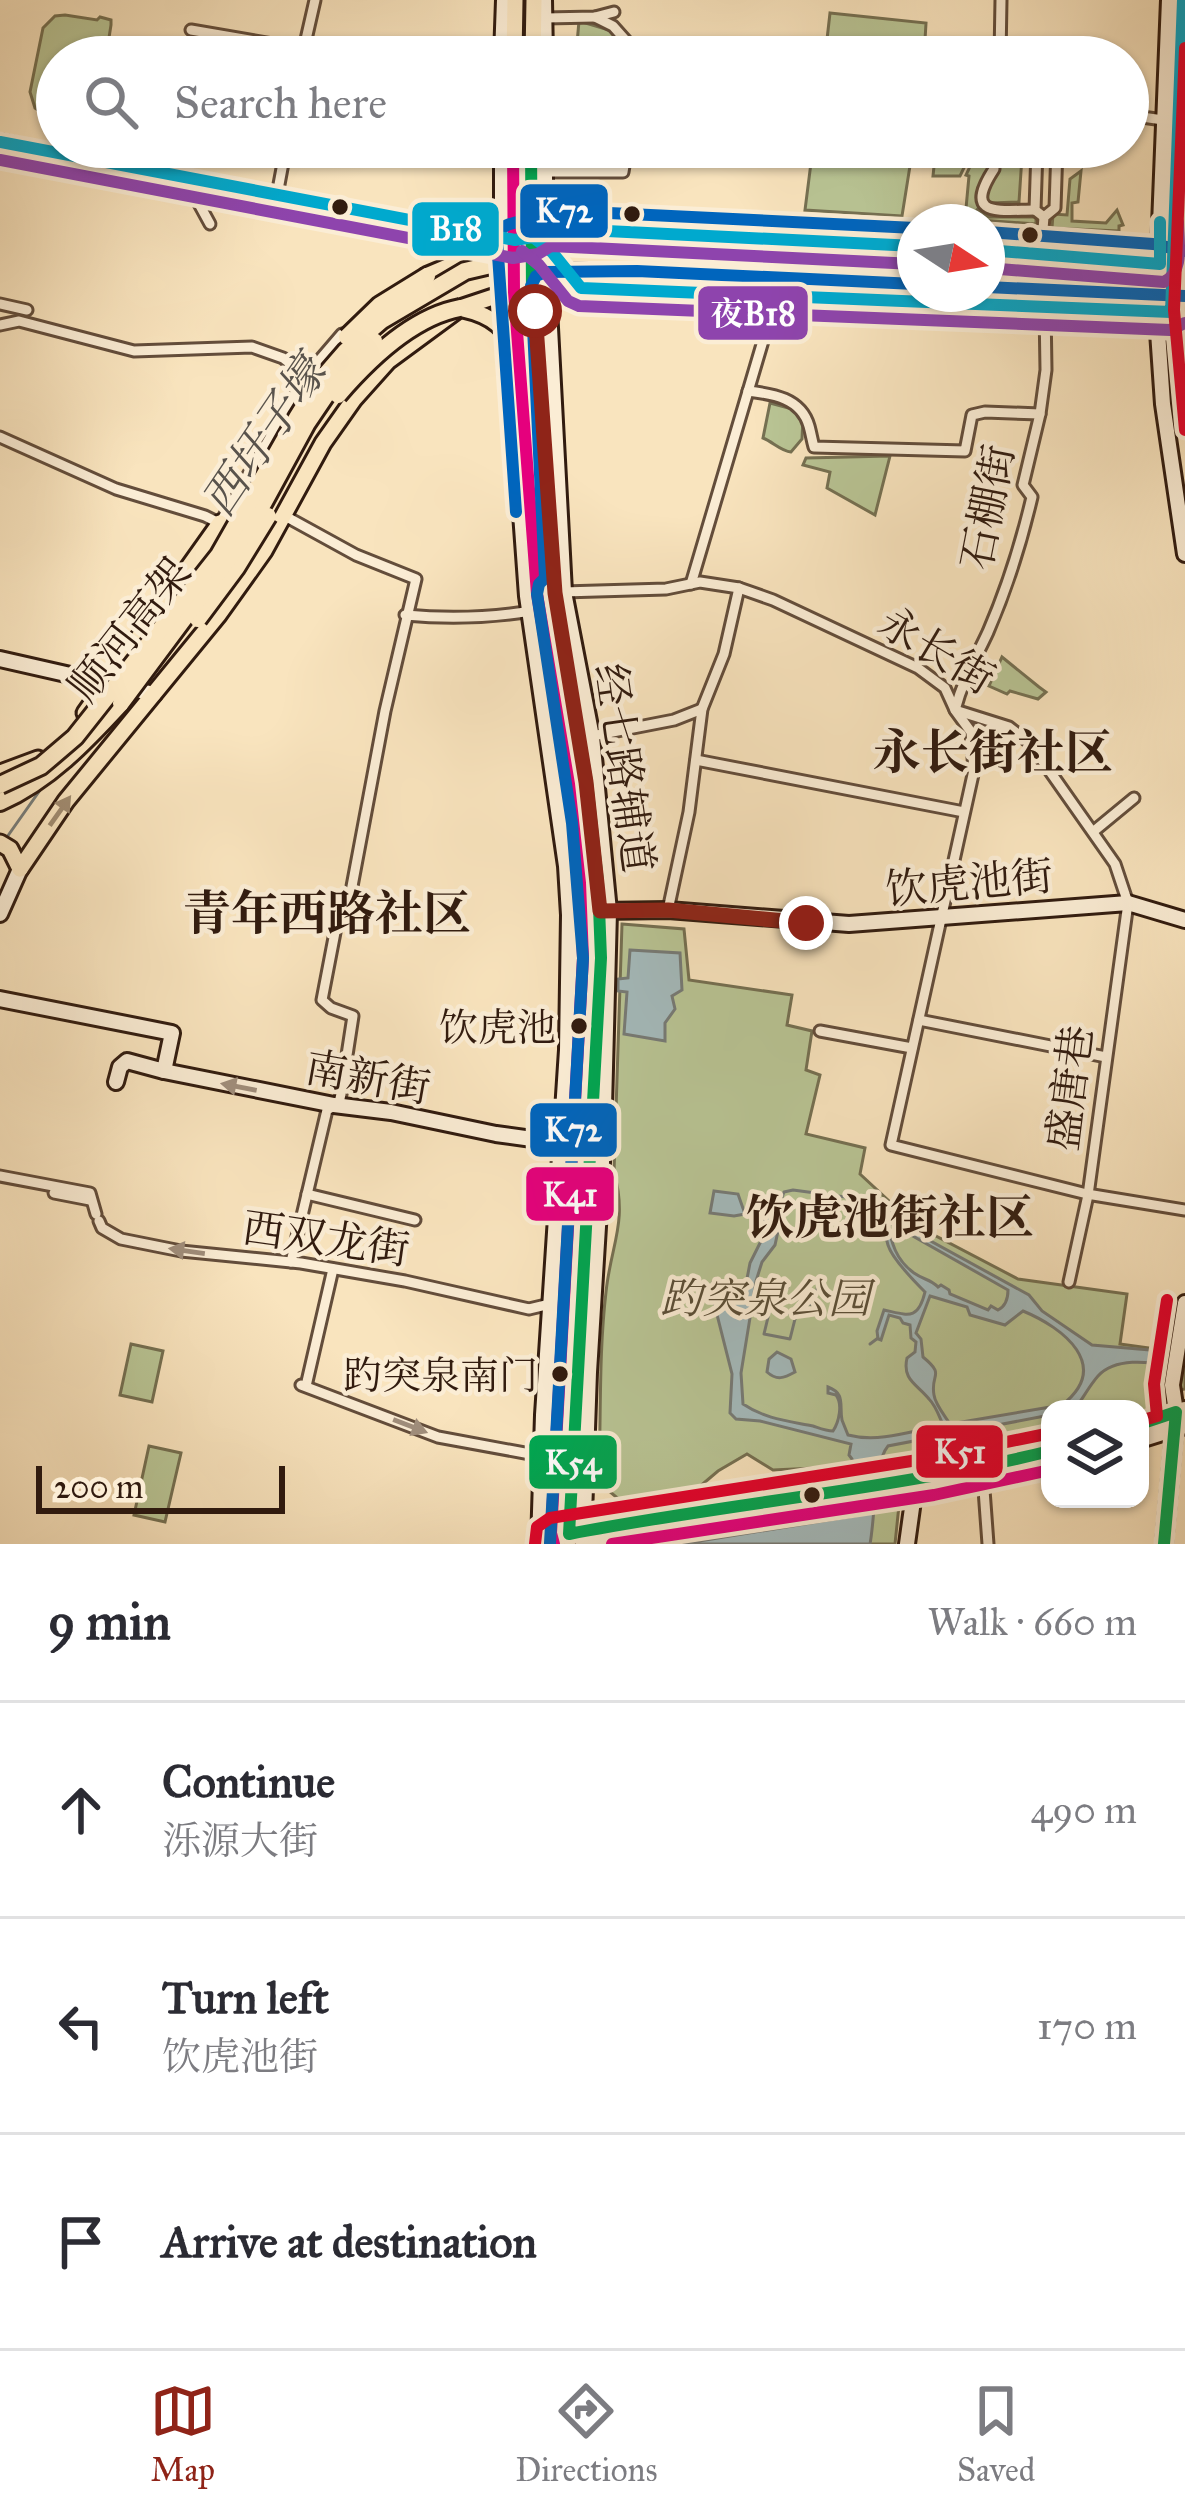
<!DOCTYPE html>
<html lang="en">
<head>
<meta charset="utf-8">
<style>
	:root { --surface:#fff; --page:#f2f2f3; --text:#2b2b33; --muted:#7c7c81; --line:#e1e1e2; --accent:#8f2418 }
	body { margin:0; font-family:"IM FELL Great Primer","Noto Serif SC",serif; background:var(--page); color:var(--text) }
	.controls { position:absolute; right:36px; bottom:36px; display:grid; overflow:hidden; border-radius:24px; box-shadow:0 3px 9px #0004 }
	.controls button { width:108px; height:108px; display:grid; place-items:center; padding:0; border:0; border-bottom:3px solid var(--line); background:var(--surface); color:var(--text); font:60px sans-serif }
	.compass { position:absolute; left:897px; top:204px; width:108px; height:108px; border-radius:50%; background:var(--surface); box-shadow:0 3px 9px #0004; rotate:102deg }
	.scale { position:absolute; left:36px; bottom:30px; width:249px; box-sizing:border-box; padding-left:12px; border:6px solid #311b0f; border-top:0; font-size:33px; line-height:42px; white-space:nowrap; color:#311b0f; -webkit-text-stroke:9px #fbedd5; paint-order:stroke }
	.stop { position:absolute; width:36px; height:36px; margin:-27px; border:9px solid #8f2418; border-radius:50%; background:#fff }
	.stop.end { background:#8f2418; border-color:#fff; box-shadow:0 3px 12px #0008 }
	.list { margin:0; padding:0; list-style:none }
	h2 { display:flex; justify-content:space-between; align-items:center; height:156px; margin:0; padding:0 48px; font-size:51px }
	h2 small { font-size:39px; font-weight:400; color:var(--muted) }
	.list li { display:grid; grid-template-columns:78px 1fr auto; gap:36px; align-items:center; box-sizing:border-box; height:216px; padding:0 48px; border-top:3px solid var(--line) }
	.list b { display:block; font-size:45px; white-space:nowrap }
	.list p { margin:0; font-size:39px; white-space:nowrap; color:var(--muted) }
	.list em { font-size:39px; font-style:normal; color:var(--muted) }
	.icon { flex:none; width:66px; height:66px; fill:none; stroke:currentColor; stroke-width:2; stroke-linecap:round; stroke-linejoin:round }
	.map { position:relative; flex:none; width:1185px; height:1544px; overflow:hidden }
	.search { position:absolute; background:var(--surface); box-shadow:0 3px 9px #0004; left:36px; right:36px; top:36px; height:132px; display:flex; align-items:center; gap:30px; box-sizing:border-box; padding:0 42px; border-radius:66px; color:var(--muted); font-size:45px }
	.sheet { height:804px; background:var(--surface) }
	nav { display:flex; justify-content:space-around; align-items:center; box-sizing:border-box; height:168px; border-top:3px solid var(--line); background:var(--surface); font-size:33px; color:var(--muted) }
	nav a { display:grid; justify-items:center; gap:6px }
	nav .on { color:var(--accent) }
	.map>svg:first-child { display:block }
	.green { fill:#b9c595; stroke:#757052; stroke-width:3 }
	.water { fill:#a4bbbd; stroke:#767b77; stroke-width:3; fill-rule:evenodd }
	.lines { fill:none; stroke-linecap:round; stroke-linejoin:round }
	.stream { stroke:#767b77; stroke-width:3 }
	.street-casing { stroke:#634d3b; stroke-width:15 }
	.secondary-casing { stroke:#311b0f; stroke-width:20 }
	.primary-casing { stroke:#311b0f; stroke-width:21 }
	.highway-casing { stroke:#311b0f; stroke-width:22 }
	.street { stroke:#fbedd5; stroke-width:9 }
	.secondary { stroke:#fbedd5; stroke-width:14 }
	.primary { stroke:#f9e4be; stroke-width:15 }
	.highway { stroke:#f9e4be; stroke-width:16 }
	.highway-bridge-casing { stroke:#311b0f; stroke-width:22; stroke-linecap:butt }
	.highway-bridge { stroke:#f9e4be; stroke-width:16 }
	.bus-1-casing { stroke:#fbedd5; stroke-width:21 }
	.bus-2-casing { stroke:#fbedd5; stroke-width:21 }
	.bus-3-casing { stroke:#fbedd5; stroke-width:21 }
	.bus-4-casing { stroke:#fbedd5; stroke-width:21 }
	.bus-5-casing { stroke:#fbedd5; stroke-width:21 }
	.bus-6-casing { stroke:#fbedd5; stroke-width:21 }
	.bus-1 { stroke:#00a651; stroke-width:12 }
	.bus-2 { stroke:#e5007d; stroke-width:12 }
	.bus-3 { stroke:#0065bd; stroke-width:12 }
	.bus-4 { stroke:#00a9ce; stroke-width:12 }
	.bus-5 { stroke:#8e44ad; stroke-width:12 }
	.bus-6 { stroke:#e4002b; stroke-width:12 }
	.oneway { fill:#9f8a6f }
	.oneway2 { fill:#a08e7c }
	.route { stroke:#8f2418; stroke-width:15 }
	.bus-dot { fill:#311b0f; stroke:#fbedd5; stroke-width:4.5 }
	.labels { text-anchor:middle; stroke-width:9; stroke-linejoin:round; paint-order:stroke }
	.bus-label { font-size:39px; fill:#311b0f; stroke:#fbedd5; text-anchor:end }
	.street-label { font-size:42px; fill:#311b0f; stroke:#fbedd5 }
	.park-label { font-size:42px; font-style:italic; fill:#5a4e37; stroke:#fbedd5 }
	.water-label { font-size:45px; font-style:italic; fill:#59534c; stroke:#fbedd5 }
	.quarter-label { font-size:48px; font-weight:bold; fill:#311b0f; stroke:#fbedd5 }
	.line-badge { stroke:#fbedd5; stroke-width:4.5 }
	.badge-label { font-size:33px; text-anchor:middle; font-weight:bold; fill:#fff }
</style>
</head>
<body>
<div class="map">
<svg width="1185" height="1544" viewBox="0 0 1185 1544">
	<rect width="100%" height="100%" fill="#f9e4be"/>
	<filter id="stains"><feTurbulence type="fractalNoise" baseFrequency=".00167" numOctaves="4"/><feColorMatrix values="0 0 0 0 .2 0 0 0 0 .09 0 0 0 0 .02 0 0 0 .5 -.17"/></filter>
	<radialGradient id="worn" r=".72"><stop offset=".6" stop-color="#630" stop-opacity="0"/><stop offset="1" stop-color="#630" stop-opacity=".3"/></radialGradient>
	<g class="green">
		<polygon points="830,13 926,23 924,57 825,57"/>
		<polygon points="65,15 97,20 100,17 111,20 111,25 106,57 57,57 57,123 35,108 30,92 43,28 55,16"/>
		<polygon points="579,21 609,30 627,45 625,54 614,54 614,57 551,57 576,55"/>
		<polygon points="813,147 913,147 902,216 805,210"/>
		<polygon points="936,147 974,147 960,176 933,176"/>
		<path d="M979 147H1009L1012 152 1022 156 1019 202 990 203 985 200 984 178C979 188 974 195 980 206L977 210 989 217H1036V224L965 219 969 176 966 175Z"/>
		<polygon points="1081,171 1078,202 1072,203 1072,221 1106,223 1117,210 1123,225 1119,226 1119,231 1052,228 1053,214 1067,215 1070,179"/>
		<path d="M770 403 796 410 803 418 802 439 791 452C781 451 773 442 763 438Z"/>
		<polygon points="890,456 875,515 827,488 830,472 803,465 806,458"/>
		<polygon points="1002,657 1039,687 1046,692 1038,699 1010,691 1007,694 989,686"/>
		<path d="M622 924 684 929 689 980 792 995 787 1025 812 1031 806 1070 820 1075 806 1134 865 1148 860 1174 915 1225 1018 1279 1127 1294 1120 1344 1185 1353V1389L1149 1396 1150 1411 1140 1415V1409H1095L1104 1406 1087 1409H1050V1450L901 1486 895 1544H843L855 1466 773 1470 747 1454 718 1471 685 1499 643 1506H629L621 1501 604 1487 599 1471C601 1412 599 1351 606 1292 611 1244 628 1222 614 1172Z"/>
		<polygon points="131,1344 163,1351 152,1402 120,1395"/>
		<polygon points="149,1446 181,1453 165,1522 134,1515"/>
	</g>
	<g class="water">
		<polygon points="630,950 680,953 682,990 672,996 675,1009 665,1023 665,1041 624,1034 627,992 618,991 618,979 628,978"/>
		<polygon points="714,1191 738,1194 745,1214 734,1216 710,1213"/>
		<path d="M871 1196 907 1228 1029 1295 1042 1311 1092 1345 1185 1353V1367C1159 1364 1118 1354 1098 1376 1090 1385 1083 1398 1075 1409H1050V1415L888 1446C874 1462 875 1519 870 1544H681L854 1516 852 1459 849 1455 851 1444 760 1421 736 1419 730 1413 732 1374 710 1287 713 1282 734 1288 746 1284 750 1263 762 1239 763 1221 760 1220 761 1210 757 1207 759 1198 784 1203 775 1245 762 1262 756 1281 741 1373 743 1404C765 1419 788 1421 813 1426 819 1428 826 1431 833 1431 839 1422 843 1404 836 1395L828 1393V1387C846 1394 839 1404 842 1420 844 1425 846 1430 848 1435 879 1443 912 1431 943 1425 939 1416 936 1406 929 1399 917 1384 902 1380 907 1358L915 1352 916 1342 911 1338 910 1325 903 1323 900 1318 889 1315 881 1340 878 1339 877 1331 884 1310C908 1315 918 1321 925 1292 915 1282 892 1258 888 1245 882 1226 888 1223 871 1209ZM888 1222 1008 1290C1008 1299 1006 1306 998 1310L991 1306 988 1310 950 1294 949 1290 941 1285 938 1287C930 1279 924 1280 914 1273 896 1260 891 1243 888 1222ZM930 1296 967 1307 970 1315 1005 1325 1023 1311C1064 1328 1112 1366 1062 1405L950 1424C945 1416 935 1404 934 1395 930 1373 946 1376 923 1357L921 1339 916 1333Z"/>
		<path d="M777 1352 791 1359 795 1372C784 1378 777 1381 767 1372L769 1359Z"/>
	</g>
	<g class="lines">
		<g class="stream">
			<polyline points="7,837 43,786"/>
			<polyline points="781,1200 784,1192 793,1190 868,1200 873,1204"/>
			<polyline points="770,1307 788,1287"/>
			<polygon points="770,1309 796,1315 790,1339 764,1334"/>
			<polyline points="796,1314 799,1302 814,1305 818,1284"/>
			<polyline points="870,1344 878,1338"/>
		</g>
		<defs>
			<g id="street">
				<polyline points="595,17 613,26 629,44 633,45"/>
				<polyline points="545,18 595,17 614,12"/>
				<polyline points="191,30 349,57"/>
				<polyline points="302,57 315,0"/>
				<polyline points="1000,57 1001,0"/>
				<polyline points="1128,115 1163,120"/>
				<polyline points="1014,147 1022,152 1037,149 1035,210 1044,217"/>
				<path d="M994 169C962 218 999 210 1035 210"/>
				<polyline points="545,172 623,172 627,147"/>
				<polyline points="186,180 210,224"/>
				<polyline points="277,195 286,147"/>
				<polyline points="1041,253 1044,217 1055,208 1057,147"/>
				<polyline points="0,304 27,310"/>
				<path d="M1045 308 1046 370 1040 414 1023 485 1032 497C1021 544 1007 588 988 632 975 660 963 679 955 710L971 732 974 770 891 1145 1087 1194 1185 1210"/>
				<polyline points="0,325 19,321 134,351 252,347 283,358 306,376"/>
				<path d="M748 391C773 394 801 398 809 426 811 433 812 440 814 447L965 451 972 415 985 412 1040 414"/>
				<polyline points="0,437 116,489 205,516 223,525"/>
				<polyline points="285,516 356,555 416,579 385,711 350,897"/>
				<polyline points="220,523 306,376 342,334"/>
				<polyline points="691,584 776,297"/>
				<polyline points="563,592 666,589 700,582 739,588 773,600 918,668 945,688 955,710 1009,727 1030,743 1115,864 1128,903 1088,1195 1069,1282"/>
				<path d="M405 615C448 619 489 618 531 611"/>
				<polyline points="592,736 674,720 702,709"/>
				<polyline points="696,760 964,812"/>
				<polyline points="1094,831 1134,798"/>
				<polyline points="668,910 689,812 702,709 724,654 739,588"/>
				<polyline points="919,1020 1106,1057"/>
				<polyline points="820,1031 912,1048"/>
				<polyline points="0,1176 90,1193 96,1214"/>
				<polyline points="54,1193 90,1200"/>
				<polyline points="307,1194 415,1220"/>
				<polyline points="99,1221 102,1228 121,1239 181,1251 301,1263 405,1281 529,1309 550,1304"/>
				<polyline points="291,1262 327,1110 339,1103 341,1094 353,1016 331,1008 322,1000 342,896"/>
				<polyline points="301,1385 438,1437 541,1456"/>
				<polyline points="306,1386 333,1269"/>
				<polyline points="983,1476 988,1544"/>
			</g>
			<g id="secondary">
				<polyline points="544,0 545,57"/>
				<polyline points="502,57 504,0"/>
				<polyline points="0,142 136,170 508,239"/>
				<polyline points="502,147 502,239"/>
				<polyline points="534,229 545,221 545,147"/>
				<polyline points="1158,275 1169,0"/>
				<polyline points="548,290 564,592 592,737 609,911 603,1146 589,1372 583,1544"/>
				<polyline points="1156,303 1163,404 1185,554"/>
				<path d="M1171 307C1181 205 1175 102 1183 0"/>
				<polyline points="520,317 508,334 527,596 566,866 569,915 567,1050 543,1415 539,1544"/>
				<polyline points="0,659 154,694"/>
				<polyline points="600,911 668,910 849,924 1128,903 1185,920"/>
				<polyline points="0,914 20,869"/>
				<polyline points="0,999 172,1033 164,1071 127,1061 120,1067 116,1082"/>
				<polyline points="164,1071 334,1105 391,1112 496,1134 561,1143"/>
				<polyline points="1140,1424 1185,1409"/>
				<polyline points="1140,1440 1185,1426"/>
				<polyline points="920,1488 1016,1468"/>
				<path d="M576 1532C733 1499 895 1494 1050 1451"/>
				<polyline points="591,1544 666,1529 856,1497"/>
				<polyline points="907,1544 916,1479"/>
				<polyline points="1164,1544 1176,1412 1172,1385 1185,1303"/>
			</g>
			<g id="primary">
				<polyline points="514,57 515,0"/>
				<polyline points="533,57 534,0"/>
				<polyline points="514,147 515,240 541,609 577,820 585,901 586,1002 553,1544"/>
				<polyline points="531,147 532,291 555,593 587,782 598,882 601,958 568,1544"/>
				<polyline points="529,238 546,228 915,246"/>
				<polyline points="550,249 581,288"/>
				<polyline points="987,250 1051,254"/>
				<polyline points="1117,260 1185,269"/>
				<polyline points="1158,277 1185,282"/>
				<polyline points="649,290 1045,308 1142,310 1185,314"/>
				<path d="M463 309C495 316 504 328 522 355"/>
				<polyline points="85,713 220,523"/>
				<polyline points="0,780 3,772 38,759"/>
				<polyline points="0,843 10,849 20,869"/>
				<polyline points="20,869 66,801 219,614 264,551 323,443 354,399 388,361 460,308 505,293 601,288"/>
			</g>
			<g id="highway">
				<polyline points="987,261 1126,260"/>
				<polyline points="427,276 465,260 502,239"/>
				<polyline points="987,292 1024,294 1052,291"/>
				<path d="M0 802C49 780 85 742 121 703"/>
			</g>
		</defs>
		<use href="#street" class="street-casing"/>
		<use href="#secondary" class="secondary-casing"/>
		<use href="#primary" class="primary-casing"/>
		<use href="#highway" class="highway-casing"/>
		<use href="#street" class="street"/>
		<use href="#secondary" class="secondary"/>
		<use href="#primary" class="primary"/>
		<use href="#highway" class="highway"/>
		<defs>
			<g id="highway-bridge">
				<polyline points="1079,277 1120,279 1161,285"/>
				<polyline points="987,282 1125,291 1185,302"/>
				<polyline points="589,288 687,281 915,289"/>
				<polyline points="347,337 380,305 427,276"/>
				<path d="M338 395C369 359 412 317 460 308"/>
				<polyline points="198,619 236,568 268,516"/>
				<polyline points="121,703 229,558 264,502 307,423 330,389 374,341"/>
				<polyline points="0,785 41,766 75,737 219,555 298,416 320,381 346,351 382,320 465,271 525,257 578,253 915,269"/>
			</g>
		</defs>
		<use href="#highway-bridge" class="highway-bridge-casing"/>
		<use href="#highway-bridge" class="highway-bridge"/>
		<defs>
			<g id="bus-1">
				<path d="M531 147 532 291 555 593 587 782 598 882 601 958 569 1534C729 1503 892 1490 1050 1451"/>
				<polyline points="1140,1424 1176,1412 1164,1544"/>
			</g>
			<g id="bus-2">
				<polyline points="513,147 514,292 537,594 569,784 580,883 583,958 551,1533 554,1544"/>
				<polyline points="612,1544 934,1495 1050,1470"/>
			</g>
			<g id="bus-3">
				<polyline points="988,232 1153,244 1185,251"/>
				<polyline points="987,287 1185,296"/>
				<path d="M516 512 497 241C500 224 507 225 522 221 531 218 537 212 547 210L915 228"/>
				<polyline points="550,1543 583,958 572,823 537,594 539,584 545,578 531,286 536,276 546,272 637,271 915,284"/>
			</g>
			<g id="bus-4">
				<polyline points="0,142 515,240 533,237 546,228 915,246"/>
				<polyline points="533,237 552,252 581,288 1171,312 1183,0"/>
				<polyline points="987,250 1160,264 1160,222"/>
			</g>
			<g id="bus-5">
				<polyline points="0,160 513,258 538,254 551,246 914,264"/>
				<polyline points="522,251 539,265 568,301 579,306 1170,330 1185,323"/>
				<path d="M987 268 1164 282C1185 271 1178 243 1178 222"/>
			</g>
			<g id="bus-6">
				<polyline points="1185,48 1174,310 1185,430"/>
				<polyline points="1140,1421 1157,1416 1154,1384 1167,1300"/>
				<polyline points="535,1544 537,1527 550,1518 924,1459 1046,1434"/>
			</g>
		</defs>
		<use href="#bus-1" class="bus-1-casing"/>
		<use href="#bus-2" class="bus-2-casing"/>
		<use href="#bus-3" class="bus-3-casing"/>
		<use href="#bus-4" class="bus-4-casing"/>
		<use href="#bus-5" class="bus-5-casing"/>
		<use href="#bus-6" class="bus-6-casing"/>
		<use href="#bus-1" class="bus-1"/>
		<use href="#bus-2" class="bus-2"/>
		<use href="#bus-3" class="bus-3"/>
		<use href="#bus-4" class="bus-4"/>
		<use href="#bus-5" class="bus-5"/>
		<use href="#bus-6" class="bus-6"/>
	</g>
	<defs><path id="oneway-solid" d="M-6-.8H1V-3.2L6.5 0L1 3.2V.8H-6Z" transform="scale(3)"/></defs>
	<use class="oneway" href="#oneway-solid" transform="translate(60 811) rotate(-55)"/>
	<g class="oneway2">
		<use href="#oneway-solid" transform="translate(239 1087) rotate(-169)"/>
		<use href="#oneway-solid" transform="translate(187 1251) rotate(-172)"/>
		<use href="#oneway-solid" transform="translate(410 1426) rotate(21)"/>
	</g>
	<g class="lines">
		<polyline class="route" points="535,311 555,593 586,782 600,911 668,910 806,923"/>
	</g>
	<g class="bus-dot">
		<circle cx="340" cy="207" r="10"/>
		<circle cx="632" cy="214" r="10"/>
		<circle cx="1030" cy="235" r="10"/>
		<circle cx="579" cy="1026" r="10"/>
		<circle cx="560" cy="1374" r="10"/>
		<circle cx="812" cy="1495" r="10"/>
	</g>
	<g class="labels">
		<g class="bus-label">
			<text x="556" y="1041">饮虎池</text>
			<text x="538" y="1389">趵突泉南门</text>
		</g>
		<g class="street-label">
			<text transform="translate(987 507) rotate(-79)" y="15">石棚街</text>
			<text transform="translate(129 629) rotate(-52)" y="15">顺河高架</text>
			<text transform="translate(937 650) rotate(31)" y="15">永长街</text>
			<text transform="translate(625 768) rotate(82)" y="15">经七路辅道</text>
			<text transform="translate(969 882) rotate(-5)" y="15">饮虎池街</text>
			<text transform="translate(368 1077) rotate(10)" y="15">南新街</text>
			<text transform="translate(1069 1088) rotate(-83)" y="15">盛唐巷</text>
			<text transform="translate(326 1238) rotate(8)" y="15">西双龙街</text>
		</g>
		<g class="park-label">
			<text x="765" y="1313">趵突泉公园</text>
		</g>
		<g class="water-label">
			<text transform="translate(263 436) rotate(-56)" y="16">西圩子壕</text>
		</g>
		<g class="quarter-label">
			<text x="993" y="769">永长街社区</text>
			<text x="327" y="930">青年西路社区</text>
			<text x="890" y="1234">饮虎池街社区</text>
		</g>
	</g>
	<g class="line-badge">
		<rect x="518" y="182" width="92" height="58" rx="12" fill="#0065bd"/>
		<rect x="410" y="200" width="91" height="58" rx="12" fill="#00a9ce"/>
		<rect x="696" y="284" width="114" height="58" rx="12" fill="#8e44ad"/>
		<rect x="528" y="1101" width="91" height="58" rx="12" fill="#0065bd"/>
		<rect x="524" y="1165" width="92" height="58" rx="12" fill="#e5007d"/>
		<rect x="914" y="1423" width="91" height="57" rx="12" fill="#e4002b"/>
		<rect x="527" y="1433" width="92" height="58" rx="12" fill="#00a651"/>
	</g>
	<g class="badge-label">
		<text x="564" y="222">K72</text>
		<text x="456" y="240">B18</text>
		<text x="753" y="325">夜B18</text>
		<text x="573" y="1141">K72</text>
		<text x="570" y="1206">K41</text>
		<text x="960" y="1463">K51</text>
		<text x="573" y="1474">K54</text>
	</g>
	<rect width="100%" height="100%" filter="url(#stains)"/>
	<rect width="100%" height="100%" fill="url(#worn)"/>
</svg>
<div class="controls">
<button><svg class="icon" aria-label="layers" viewBox="0 0 24 24"><path d="M12 4l9 5-9 5-9-5zM3 14l9 5 9-5"/></svg></button>
</div>
<svg class="compass" viewBox="-18 -18 36 36"><path d="M0-13l5 13h-10z" fill="#e53935"/><path d="M0 13l5-13h-10z" fill="#7c7c81"/></svg>
<div class="scale">200 m</div>
<div class="stop" style="left:535px;top:311px"></div>
<div class="stop end" style="left:806px;top:923px"></div>
<div class="search"><svg class="icon" aria-label="search" viewBox="0 0 24 24"><circle cx="10" cy="10" r="6"/><path d="M15 15l6 6"/></svg>Search here</div>
</div>
<section class="sheet">
<h2>9 min<small>Walk · 660 m</small></h2>
<ul class="list">
<li><svg class="icon" aria-label="ahead" viewBox="0 0 24 24"><path d="M12 20V5M6 11l6-6 6 6"/></svg><div><b>Continue</b><p>泺源大街</p></div><em>490 m</em></li>
<li><svg class="icon" aria-label="left" viewBox="0 0 24 24"><path d="M17 20v-9H6M10 6l-5 5 5 5"/></svg><div><b>Turn left</b><p>饮虎池街</p></div><em>170 m</em></li>
<li><svg class="icon" aria-label="arrive" viewBox="0 0 24 24"><path d="M6 21V4h12l-3 4 3 4H6"/></svg><div><b>Arrive at destination</b></div></li>
</ul>
</section>
<nav>
<a class="on"><svg class="icon" aria-label="map" viewBox="0 0 24 24"><path d="M3 6l6-2 6 2 6-2v14l-6 2-6-2-6 2zM9 4v14M15 6v14"/></svg>Map</a>
<a><svg class="icon" aria-label="directions" viewBox="0 0 24 24"><path d="M12 3l9 9-9 9-9-9zM9 14v-3h6M13 9l2 2-2 2"/></svg>Directions</a>
<a><svg class="icon" aria-label="saved" viewBox="0 0 24 24"><path d="M7 4h10v16l-5-4-5 4z"/></svg>Saved</a>
</nav>
</body>
</html>
